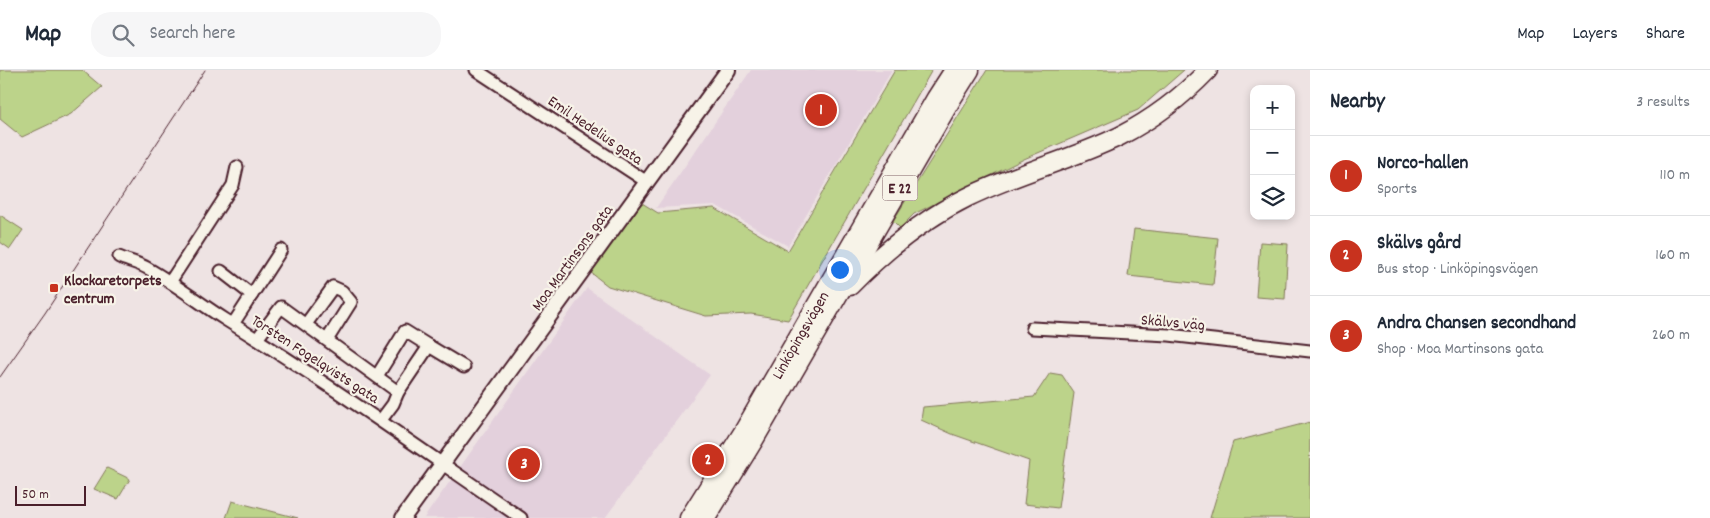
<!DOCTYPE html>
<html lang="en">
<head>
<meta charset="utf-8">
<style>
	:root { --surface:#fff; --page:#f6f6f7; --text:#1f2937; --muted:#747a83; --line:#e0e1e3; --accent:#c8321e }
	body { margin:0; font-family:Dekko,sans-serif; background:var(--page); color:var(--text) }
	.controls { position:absolute; right:15px; top:15px; display:grid; overflow:hidden; border-radius:10px; box-shadow:0 2px 8px #0003 }
	.controls button { width:45px; height:45px; display:grid; place-items:center; padding:0; border:0; border-bottom:1px solid var(--line); background:var(--surface); color:var(--text); font:25px sans-serif }
	.scale { position:absolute; left:15px; bottom:12px; width:71px; box-sizing:border-box; padding-left:5px; border:2px solid #4a1f2b; border-top:0; font-size:14px; line-height:18px; white-space:nowrap; color:#4a1f2b; -webkit-text-stroke:4px #f7f3e8; paint-order:stroke }
	.you { position:absolute; left:839px; top:199px; width:18px; height:18px; margin:-12px; border:4px solid #fff; border-radius:50%; background:#1a73e8; box-shadow:0 0 0 8px #1a73e833 }
	.badge { display:grid; place-items:center; width:32px; height:32px; border-radius:50%; background:var(--accent); color:#fff; font-size:16px; font-weight:700 }
	.pin { position:absolute; translate:-50% -50%; border:2px solid #fff; box-shadow:0 1px 5px #0006 }
	.list { margin:0; padding:0; list-style:none }
	h2 { display:flex; justify-content:space-between; align-items:center; height:65px; margin:0; padding:0 20px; font-size:21px }
	h2 small { font-size:16px; font-weight:400; color:var(--muted) }
	.list li { display:grid; grid-template-columns:32px 1fr auto; gap:15px; align-items:center; box-sizing:border-box; height:80px; padding:0 20px; border-top:1px solid var(--line) }
	.list b { display:block; font-size:19px; white-space:nowrap }
	.list p { margin:0; font-size:16px; white-space:nowrap; color:var(--muted) }
	.list em { font-size:16px; font-style:normal; color:var(--muted) }
	.icon { flex:none; width:28px; height:28px; fill:none; stroke:currentColor; stroke-width:2; stroke-linecap:round; stroke-linejoin:round }
	.map { position:relative; flex:none; width:1310px; height:448px; overflow:hidden }
	header { display:flex; align-items:center; gap:30px; box-sizing:border-box; height:70px; padding:0 25px; background:var(--surface); border-bottom:1px solid var(--line) }
	header strong { font-size:24px }
	nav { display:flex; gap:28px; margin-inline-start:auto; font-size:18px }
	.search { width:350px; height:45px; background:var(--page); display:flex; align-items:center; gap:12px; box-sizing:border-box; padding:0 18px; border-radius:20px; color:var(--muted); font-size:19px }
	main { display:flex }
	aside { flex:1; background:var(--surface) }
	.map>svg:first-child { display:block }
	.built { fill:#e3d0dc }
	.green { fill:#bcd38a; stroke:#83795a }
	.lines { fill:none; stroke-linecap:round; stroke-linejoin:round }
	.minor-casing { stroke:#4a1f2b; stroke-width:15 }
	.tertiary-casing { stroke:#4a1f2b; stroke-width:18 }
	.trunk-casing { stroke:#4a1f2b; stroke-width:21 }
	.minor { stroke:#f7f3e8; stroke-width:11 }
	.tertiary { stroke:#f7f3e8; stroke-width:14 }
	.trunk { stroke:#f7f3e8; stroke-width:18 }
	.tram { stroke:#4a1f2b; stroke-width:1 }
	.poi-dot { fill:#c8321e; stroke:#f7f3e8; stroke-width:2 }
	.labels { text-anchor:middle; stroke-width:4.5; stroke-linejoin:round; paint-order:stroke }
	.shield { fill:#f7f3e8; stroke:#7e5f64; stroke-width:1 }
	.shield-label { font-size:15px; font-weight:bold; fill:#4a1f2b }
	.street-label { font-size:16px; fill:#4a1f2b; stroke:#f7f3e8 }
	.poi-label { font-size:16px; font-weight:bold; fill:#4a1f2b; stroke:#f7f3e8; text-anchor:start }
</style>
</head>
<body>
<header>
<strong>Map</strong>
<div class="search"><svg class="icon" aria-label="search" viewBox="0 0 24 24"><circle cx="10" cy="10" r="6"/><path d="M15 15l6 6"/></svg>Search here</div>
<nav><a>Map</a><a>Layers</a><a>Share</a></nav>
</header>
<main>
<div class="map">
<svg width="1310" height="448" viewBox="0 0 1310 448">
	<rect width="100%" height="100%" fill="#eee3e3"/>
	<filter id="ink" filterUnits="userSpaceOnUse"><feTurbulence type="fractalNoise" baseFrequency=".02" numOctaves="2"/><feDisplacementMap in="SourceGraphic" scale="10" xChannelSelector="R" yChannelSelector="G"/><feConvolveMatrix kernelMatrix="1 2 1 2 8 2 1 2 1" color-interpolation-filters="sRGB"/></filter>
	<g filter="url(#ink)">
		<g class="built">
			<polygon points="751,0 892,0 788,176 715,135 656,138"/>
			<polygon points="587,218 710,305 605,448 424,448"/>
		</g>
		<g class="green">
			<polygon points="0,0 82,0 102,17 71,44 22,67 0,49"/>
			<polygon points="895,0 932,0 788,250 751,244 706,246 608,216 590,202 642,133 658,143 714,138 788,181"/>
			<polygon points="987,0 1184,0 1138,40 1024,89 914,144 900,158 893,151"/>
			<polygon points="0,145 23,160 10,179 0,172"/>
			<polygon points="1134,159 1218,168 1213,215 1128,206"/>
			<polygon points="1260,172 1288,174 1285,229 1256,227"/>
			<polygon points="1050,303 1062,305 1074,323 1058,438 1024,434 1029,391 952,364 921,350 923,337 1034,327"/>
			<polygon points="1310,352 1309,448 1210,448 1233,372"/>
			<polygon points="107,398 130,409 118,429 94,419"/>
			<polygon points="232,431 298,448 226,448"/>
		</g>
		<g class="lines">
			<defs>
				<g id="minor">
					<polyline points="476,0 647,112"/>
					<path d="M119 187C128 191 139 193 147 198 174 213 199 233 226 250 327 312 423 381 521 448"/>
					<polyline points="221,201 252,225"/>
					<polyline points="170,212 233,115 237,97"/>
					<polyline points="233,254 281,180"/>
					<polyline points="306,254 333,217 342,221 351,232 327,270"/>
					<polyline points="1032,258 1169,265 1310,281"/>
					<polyline points="257,269 281,237 398,322 393,334 381,350"/>
					<polyline points="429,276 464,297"/>
					<polyline points="377,306 405,261 429,276 398,322"/>
				</g>
				<polyline id="tertiary" points="403,448 728,0"/>
				<g id="trunk">
					<path d="M850 216C885 180 923 149 968 127 1017 103 1071 90 1120 66 1153 49 1182 27 1208 0"/>
					<path id="s1" d="M689 448 743 362 936 28 954 0"/>
					<polyline points="706,448 754,370 953,27 970,0"/>
				</g>
			</defs>
			<use href="#minor" class="minor-casing"/>
			<use href="#tertiary" class="tertiary-casing"/>
			<use href="#trunk" class="trunk-casing"/>
			<use href="#minor" class="minor"/>
			<use href="#tertiary" class="tertiary"/>
			<use href="#trunk" class="trunk"/>
			<polyline class="tram" points="0,307 45,243 205,0"/>
		</g>
	</g>
	<rect class="poi-dot" x="49" y="213" width="10" height="10" rx="2.5"/>
	<g class="labels">
		<rect class="shield" x="882.5" y="105.5" width="35" height="25" rx="4"/>
		<g class="shield-label">
			<text x="900" y="123">E 22</text>
		</g>
		<g class="street-label">
			<text transform="translate(596 59) rotate(34)" y="6">Emil Hedelius gata</text>
			<text transform="translate(571 187) rotate(-54)" y="6">Moa Martinsons gata</text>
			<text transform="translate(1173 251) rotate(5)" y="6">Skälvs väg</text>
			<text dy="6" stroke="none"><textPath href="#s1" startOffset="214">Linköpingsvägen</textPath></text>
			<text transform="translate(316 288) rotate(33)" y="6">Torsten Fogelqvists gata</text>
		</g>
		<g class="poi-label">
			<text x="64" y="215">Klockaretorpets<tspan x="64" dy="18">centrum</tspan></text>
		</g>
	</g>
</svg>
<div class="controls">
<button>+</button>
<button>−</button>
<button><svg class="icon" aria-label="layers" viewBox="0 0 24 24"><path d="M12 4l9 5-9 5-9-5zM3 14l9 5 9-5"/></svg></button>
</div>
<div class="scale">50 m</div>
<div class="you"></div>
<div class="pin badge" style="left:821px;top:40px">1</div>
<div class="pin badge" style="left:708px;top:390px">2</div>
<div class="pin badge" style="left:524px;top:394px">3</div>
</div>
<aside>
<h2>Nearby<small>3 results</small></h2>
<ul class="list">
<li><span class="badge">1</span><div><b>Norco-hallen</b><p>Sports</p></div><em>110 m</em></li>
<li><span class="badge">2</span><div><b>Skälvs gård</b><p>Bus stop · Linköpingsvägen</p></div><em>160 m</em></li>
<li><span class="badge">3</span><div><b>Andra Chansen secondhand</b><p>Shop · Moa Martinsons gata</p></div><em>260 m</em></li>
</ul>
</aside>
</main>
</body>
</html>
